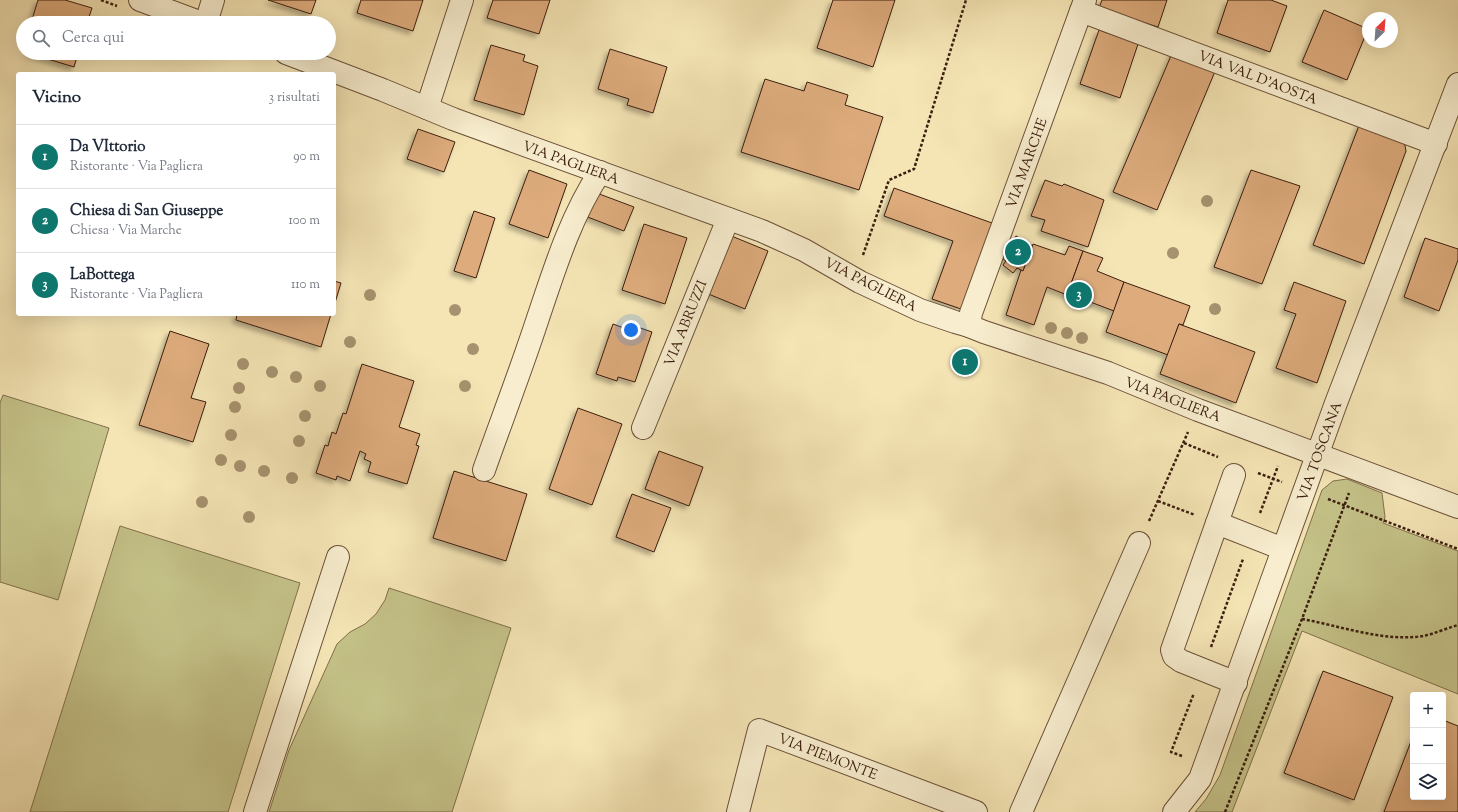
<!DOCTYPE html>
<html lang="it">
<head>
<meta charset="utf-8">
<style>
	:root { --surface:#fff; --page:#f6f6f7; --text:#1f2937; --muted:#747a83; --line:#e0e1e3; --accent:#0f766e }
	body { margin:0; font-family:"Sorts Mill Goudy",serif; background:var(--page); color:var(--text) }
	.controls { position:absolute; right:12px; bottom:12px; display:grid; overflow:hidden; border-radius:4px; box-shadow:0 4px 16px #0002 }
	.controls button { width:36px; height:36px; display:grid; place-items:center; padding:0; border:0; border-bottom:1px solid var(--line); background:var(--surface); color:var(--text); font:20px sans-serif }
	.compass { position:absolute; left:1362px; top:12px; width:36px; height:36px; border-radius:50%; background:var(--surface); box-shadow:0 4px 16px #0002; rotate:25deg }
	.you { position:absolute; left:631px; top:330px; width:14px; height:14px; margin:-10px; border:3px solid #fff; border-radius:50%; background:#1a73e8; box-shadow:0 0 0 6px #1a73e833 }
	.badge { display:grid; place-items:center; width:26px; height:26px; border-radius:50%; background:var(--accent); color:#fff; font-size:13px; font-weight:700 }
	.pin { position:absolute; translate:-50% -50%; border:2px solid #fff; box-shadow:0 1px 4px #0006 }
	.list { margin:0; padding:0; list-style:none }
	h2 { display:flex; justify-content:space-between; align-items:center; height:52px; margin:0; padding:0 16px; font-size:17px }
	h2 small { font-size:13px; font-weight:400; color:var(--muted) }
	.list li { display:grid; grid-template-columns:26px 1fr auto; gap:12px; align-items:center; box-sizing:border-box; height:64px; padding:0 16px; border-top:1px solid var(--line) }
	.list b { display:block; font-size:15px; white-space:nowrap }
	.list p { margin:0; font-size:13px; white-space:nowrap; color:var(--muted) }
	.list em { font-size:13px; font-style:normal; color:var(--muted) }
	.icon { flex:none; width:22px; height:22px; fill:none; stroke:currentColor; stroke-width:2; stroke-linecap:round; stroke-linejoin:round }
	.map { position:relative; flex:none; width:1458px; height:812px; overflow:hidden }
	.search { position:absolute; background:var(--surface); box-shadow:0 4px 16px #0002; left:16px; top:16px; width:320px; height:44px; display:flex; align-items:center; gap:10px; box-sizing:border-box; padding:0 14px; border-radius:22px; color:var(--muted); font-size:15px }
	.panel { position:absolute; background:var(--surface); box-shadow:0 4px 16px #0002; left:16px; top:72px; width:320px; height:244px; border-radius:4px }
	.map>svg:first-child { display:block }
	.green { fill:#c4c288; stroke:#80704c }
	.building { fill:#ddab7c; stroke:#3c1e0f; filter:url(#shadow) }
	.lines { fill:none; stroke-linecap:round; stroke-linejoin:round }
	.minor-casing { stroke:#6a5038; stroke-width:24 }
	.path { stroke:#3c1e0f; stroke-width:2.5; stroke-dasharray:3 2; stroke-linecap:butt }
	.minor { stroke:#f8eecf; stroke-width:22 }
	.tree { fill:#a6926e }
	.labels { text-anchor:middle; stroke-width:3; stroke-linejoin:round; paint-order:stroke }
	.street-label { font-size:14px; fill:#3c1e0f; stroke:#f8eecf }
</style>
</head>
<body>
<div class="map">
<svg width="1458" height="812" viewBox="0 0 1458 812">
	<defs>
		<filter id="shadow"><feDropShadow dx="-3.5" dy="3.5" stdDeviation="2" flood-color="#0004"/></filter>
	</defs>
	<rect width="100%" height="100%" fill="#f5e5b5"/>
	<filter id="stains"><feTurbulence type="fractalNoise" baseFrequency=".005" numOctaves="4"/><feColorMatrix values="0 0 0 0 .2 0 0 0 0 .09 0 0 0 0 .02 0 0 0 .5 -.17"/></filter>
	<radialGradient id="worn" r=".72"><stop offset=".6" stop-color="#630" stop-opacity="0"/><stop offset="1" stop-color="#630" stop-opacity=".3"/></radialGradient>
	<g class="green">
		<polygon points="3,395 109,428 58,600 0,582 0,403"/>
		<polygon points="1347,479 1382,493 1385,517 1383,523 1458,551 1458,694 1302,631 1232,812 1195,812 1206,799 1220,775 1322,490 1333,481"/>
		<polygon points="120,526 300,583 228,812 30,812"/>
		<polygon points="389,588 511,628 452,812 269,812 289,750 337,644 350,632 365,624 376,614 385,600"/>
	</g>
	<g class="building">
		<polygon points="38,0 65,0 92,8 87,23 31,23"/>
		<polygon points="268,0 316,0 311,14"/>
		<polygon points="361,0 423,0 413,31 357,13"/>
		<polygon points="493,0 550,0 539,34 487,18"/>
		<polygon points="833,0 895,0 873,67 817,48"/>
		<polygon points="1102,0 1167,0 1158,27 1099,8"/>
		<polygon points="1228,0 1271,0 1287,6 1270,52 1217,33"/>
		<polygon points="1324,10 1368,29 1347,80 1302,62"/>
		<polygon points="1099,30 1138,44 1120,98 1080,84"/>
		<polygon points="491,45 525,55 523,61 538,66 524,115 474,100"/>
		<polygon points="610,49 667,67 653,113 627,105 629,99 598,89"/>
		<polygon points="1173,51 1216,69 1157,210 1113,192"/>
		<polygon points="28,53 78,53 74,67"/>
		<polygon points="765,79 804,91 807,82 848,95 845,105 883,117 859,190 741,152"/>
		<polygon points="1360,123 1404,140 1406,151 1364,264 1313,245"/>
		<polygon points="418,129 455,142 444,172 407,159"/>
		<polygon points="529,170 567,184 548,238 509,224"/>
		<polygon points="1251,170 1300,186 1262,284 1214,267"/>
		<polygon points="1045,180 1062,186 1064,184 1104,200 1088,247 1041,231 1045,220 1031,216"/>
		<polygon points="894,188 992,223 961,309 932,299 953,241 884,216"/>
		<polygon points="594,192 634,207 624,231 585,216"/>
		<polygon points="474,211 495,218 476,278 454,271"/>
		<polygon points="644,224 687,238 665,304 622,290"/>
		<polygon points="729,235 768,251 745,309 706,293"/>
		<polygon points="1016,236 1033,246 1023,271 1017,268 1013,273 1003,265 1006,261 1002,258"/>
		<polygon points="1425,238 1458,249 1458,260 1439,311 1404,297"/>
		<polygon points="1033,244 1065,255 1069,246 1083,251 1068,292 1073,294 1072,297 1047,287 1034,325 1006,315 1021,270 1023,271"/>
		<polygon points="1083,251 1103,258 1097,271 1124,282 1114,311 1072,295 1073,294 1068,292"/>
		<polygon points="334,281 341,283 334,306"/>
		<polygon points="1124,282 1190,306 1183,325 1179,324 1168,355 1106,332"/>
		<polygon points="1294,282 1346,301 1317,383 1276,368 1296,314 1284,310"/>
		<polygon points="237,314 331,314 321,347 236,320"/>
		<polygon points="626,323 652,332 635,382 618,377 617,381 596,374 613,324 624,328"/>
		<polygon points="1179,324 1255,352 1236,403 1160,374"/>
		<polygon points="170,331 209,344 191,398 206,402 193,442 139,425"/>
		<polygon points="362,364 414,381 399,427 420,434 416,445 419,446 407,484 368,472 371,462 364,459 366,454 360,451 350,481 337,476 336,480 316,473 325,445 328,446 332,432 336,434 343,413 346,414"/>
		<polygon points="578,408 622,424 592,505 549,489"/>
		<polygon points="659,451 703,467 689,506 645,489"/>
		<polygon points="454,471 527,494 506,561 433,538"/>
		<polygon points="632,494 671,508 654,552 616,537"/>
		<polygon points="1323,671 1393,697 1354,800 1284,773"/>
		<polygon points="1443,720 1458,726 1458,812 1384,812 1413,736 1413,797 1443,797"/>
	</g>
	<g class="lines">
		<defs>
			<g id="minor">
				<polyline points="140,0 202,23"/>
				<polyline points="1081,11 1436,144"/>
				<polyline points="206,23 213,0"/>
				<polyline points="286,53 383,90 453,119 762,231 804,250 860,282 920,310 955,322 969,326 984,332 1108,373 1198,410 1458,507"/>
				<polyline points="427,108 462,0"/>
				<polyline points="969,326 971,313 1085,0"/>
				<polyline points="643,428 728,219"/>
				<path d="M484 470C501 422 519 375 535 327 553 274 569 219 600 172"/>
				<polyline points="1234,475 1172,650 1174,656 1181,661 1236,683"/>
				<polyline points="1217,523 1283,549"/>
				<polyline points="255,812 338,557"/>
				<polyline points="738,812 759,730 976,812"/>
				<polyline points="1021,812 1139,543"/>
				<polyline points="1174,812 1200,779 1336,403 1458,84"/>
			</g>
		</defs>
		<use href="#minor" class="minor-casing"/>
		<g class="path">
			<polyline points="101,0 117,6"/>
			<polyline points="239,53 262,57"/>
			<polyline points="863,255 889,180 914,169 966,0"/>
			<polyline points="1184,443 1218,457"/>
			<polyline points="1258,473 1282,482"/>
			<polyline points="1328,499 1458,549"/>
			<polyline points="1158,501 1195,515"/>
			<polyline points="1260,513 1278,466"/>
			<polyline points="1149,521 1188,432"/>
			<path d="M1302 619C1341 626 1383 642 1423 636 1434 634 1447 628 1458 625"/>
			<polyline points="1211,647 1243,559"/>
			<polyline points="1182,756 1171,752 1194,693"/>
			<polyline points="1225,812 1302,619 1349,493"/>
		</g>
		<use href="#minor" class="minor"/>
	</g>
	<g class="tree">
		<circle cx="1207" cy="201" r="6"/>
		<circle cx="1173" cy="253" r="6"/>
		<circle cx="370" cy="295" r="6"/>
		<circle cx="1215" cy="309" r="6"/>
		<circle cx="455" cy="310" r="6"/>
		<circle cx="1051" cy="328" r="6"/>
		<circle cx="1067" cy="333" r="6"/>
		<circle cx="1082" cy="338" r="6"/>
		<circle cx="350" cy="342" r="6"/>
		<circle cx="473" cy="349" r="6"/>
		<circle cx="243" cy="364" r="6"/>
		<circle cx="272" cy="372" r="6"/>
		<circle cx="296" cy="377" r="6"/>
		<circle cx="320" cy="386" r="6"/>
		<circle cx="465" cy="386" r="6"/>
		<circle cx="239" cy="388" r="6"/>
		<circle cx="235" cy="407" r="6"/>
		<circle cx="305" cy="416" r="6"/>
		<circle cx="231" cy="435" r="6"/>
		<circle cx="299" cy="441" r="6"/>
		<circle cx="221" cy="460" r="6"/>
		<circle cx="240" cy="466" r="6"/>
		<circle cx="264" cy="471" r="6"/>
		<circle cx="292" cy="478" r="6"/>
		<circle cx="202" cy="502" r="6"/>
		<circle cx="249" cy="517" r="6"/>
	</g>
	<g class="labels">
		<g class="street-label">
			<text transform="translate(1258 77) rotate(21)" y="5">VIA VAL D'AOSTA</text>
			<text transform="translate(571 162) rotate(20)" y="5">VIA PAGLIERA</text>
			<text transform="translate(1026 163) rotate(-70)" y="5">VIA MARCHE</text>
			<text transform="translate(871 284) rotate(27)" y="5">VIA PAGLIERA</text>
			<text transform="translate(685 323) rotate(-68)" y="5">VIA ABRUZZI</text>
			<text transform="translate(1173 399) rotate(21)" y="5">VIA PAGLIERA</text>
			<text transform="translate(1319 451) rotate(-70)" y="5">VIA TOSCANA</text>
			<text transform="translate(828 756) rotate(21)" y="5">VIA PIEMONTE</text>
		</g>
	</g>
	<rect width="100%" height="100%" filter="url(#stains)"/>
	<rect width="100%" height="100%" fill="url(#worn)"/>
</svg>
<div class="controls">
<button>+</button>
<button>−</button>
<button><svg class="icon" aria-label="layers" viewBox="0 0 24 24"><path d="M12 4l9 5-9 5-9-5zM3 14l9 5 9-5"/></svg></button>
</div>
<svg class="compass" viewBox="-18 -18 36 36"><path d="M0-13l5 13h-10z" fill="#e53935"/><path d="M0 13l5-13h-10z" fill="#747a83"/></svg>
<div class="you"></div>
<div class="pin badge" style="left:965px;top:362px">1</div>
<div class="pin badge" style="left:1018px;top:252px">2</div>
<div class="pin badge" style="left:1079px;top:295px">3</div>
<div class="search"><svg class="icon" aria-label="search" viewBox="0 0 24 24"><circle cx="10" cy="10" r="6"/><path d="M15 15l6 6"/></svg>Cerca qui</div>
<section class="panel">
<h2>Vicino<small>3 risultati</small></h2>
<ul class="list">
<li><span class="badge">1</span><div><b>Da VIttorio</b><p>Ristorante · Via Pagliera</p></div><em>90 m</em></li>
<li><span class="badge">2</span><div><b>Chiesa di San Giuseppe</b><p>Chiesa · Via Marche</p></div><em>100 m</em></li>
<li><span class="badge">3</span><div><b>LaBottega</b><p>Ristorante · Via Pagliera</p></div><em>110 m</em></li>
</ul>
</section>
</div>
</body>
</html>
